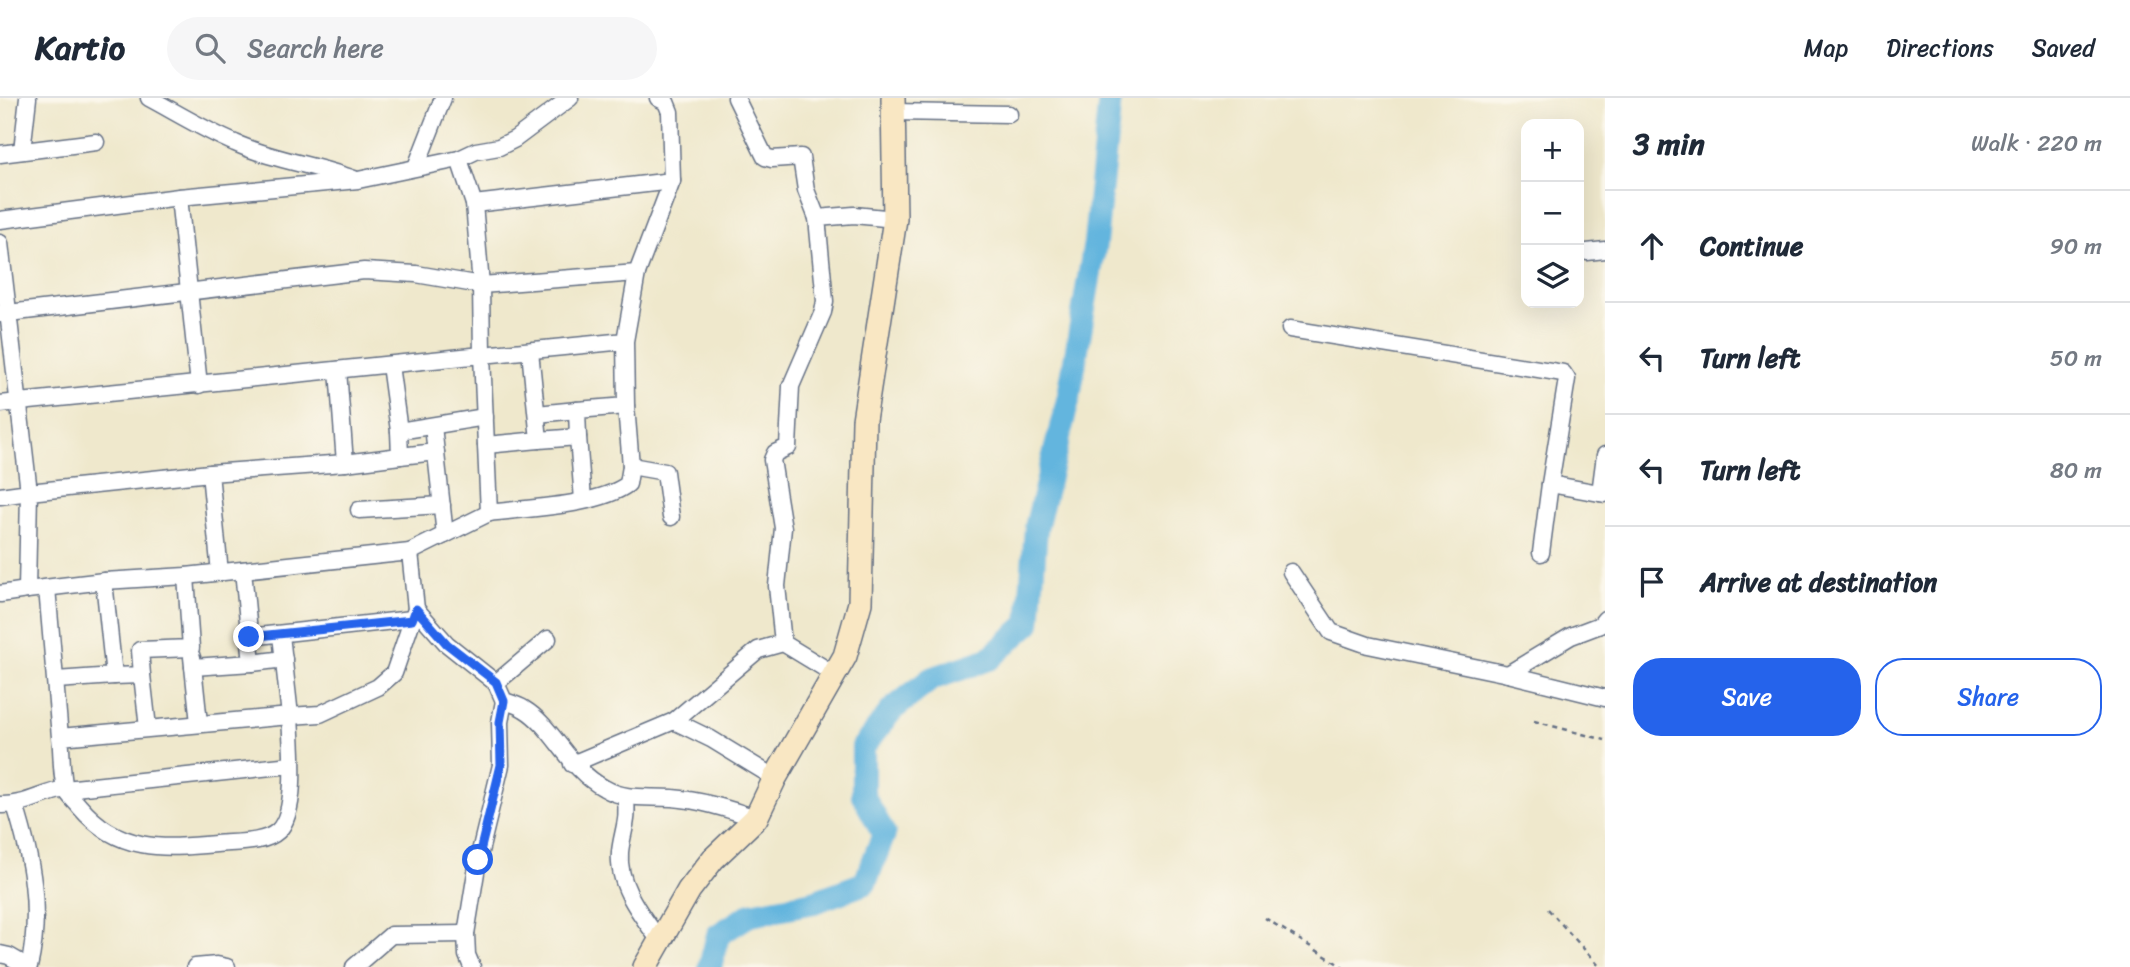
<!DOCTYPE html>
<html lang="en">
<head>
<meta charset="utf-8">
<style>
	:root { --surface:#fff; --page:#f6f6f7; --text:#1f2937; --muted:#747a83; --line:#e0e1e3; --accent:#2563eb }
	body { margin:0; font-family:Sriracha,sans-serif; background:var(--page); color:var(--text) }
	.controls { position:absolute; right:21px; top:21px; display:grid; overflow:hidden; border-radius:14px; box-shadow:0 7px 28px #0002 }
	.controls button { width:63px; height:63px; display:grid; place-items:center; padding:0; border:0; border-bottom:2px solid var(--line); background:var(--surface); color:var(--text); font:35px sans-serif }
	.stop { position:absolute; width:21px; height:21px; margin:-16px; border:5px solid #2563eb; border-radius:50%; background:#fff }
	.stop.end { background:#2563eb; border-color:#fff; box-shadow:0 2px 7px #0008 }
	.list { margin:0; padding:0; list-style:none }
	h2 { display:flex; justify-content:space-between; align-items:center; height:91px; margin:0; padding:0 28px; font-size:30px }
	h2 small { font-size:23px; font-weight:400; color:var(--muted) }
	.list li { display:grid; grid-template-columns:46px 1fr auto; gap:21px; align-items:center; box-sizing:border-box; height:112px; padding:0 28px; border-top:2px solid var(--line) }
	.list b { display:block; font-size:26px; white-space:nowrap }
	.list em { font-size:23px; font-style:normal; color:var(--muted) }
	.actions { display:flex; gap:14px; padding:21px 28px }
	.actions a { flex:1; padding:16px 0; border:2px solid var(--accent); border-radius:28px; text-align:center; font-size:24px; color:var(--accent) }
	.actions .main { background:var(--accent); color:#fff }
	.icon { flex:none; width:38px; height:38px; fill:none; stroke:currentColor; stroke-width:2; stroke-linecap:round; stroke-linejoin:round }
	.map { position:relative; flex:none; width:1605px; height:869px; overflow:hidden }
	header { display:flex; align-items:center; gap:42px; box-sizing:border-box; height:98px; padding:0 35px; background:var(--surface); border-bottom:2px solid var(--line) }
	header strong { font-size:33px }
	nav { display:flex; gap:38px; margin-inline-start:auto; font-size:24px }
	.search { width:490px; height:63px; background:var(--page); display:flex; align-items:center; gap:18px; box-sizing:border-box; padding:0 24px; border-radius:38px; color:var(--muted); font-size:26px }
	main { display:flex }
	aside { flex:1; background:var(--surface) }
	.map>svg:first-child { display:block }
	.lines { fill:none; stroke-linecap:round; stroke-linejoin:round }
	.river { stroke:#63b5de; stroke-width:24 }
	.street-casing { stroke:#657084; stroke-width:19 }
	.secondary-casing { stroke:#657084; stroke-width:26 }
	.path { stroke:#657084; stroke-width:2.5; stroke-dasharray:5 5; stroke-linecap:butt }
	.street { stroke:#fff; stroke-width:16 }
	.secondary { stroke:#f9e7c3; stroke-width:23 }
	.route { stroke:#2563eb; stroke-width:9 }
</style>
</head>
<body>
<header>
<strong>Kartio</strong>
<div class="search"><svg class="icon" aria-label="search" viewBox="0 0 24 24"><circle cx="10" cy="10" r="6"/><path d="M15 15l6 6"/></svg>Search here</div>
<nav><a>Map</a><a>Directions</a><a>Saved</a></nav>
</header>
<main>
<div class="map">
<svg width="1605" height="869" viewBox="0 0 1605 869">
	<rect width="100%" height="100%" fill="#fbf7ec"/>
	<filter id="ink" filterUnits="userSpaceOnUse"><feTurbulence type="fractalNoise" baseFrequency=".0143" numOctaves="2"/><feDisplacementMap in="SourceGraphic" scale="14" xChannelSelector="R" yChannelSelector="G"/><feConvolveMatrix kernelMatrix="1 2 1 2 8 2 1 2 1" color-interpolation-filters="sRGB"/></filter>
	<filter id="wash" filterUnits="userSpaceOnUse"><feTurbulence type="fractalNoise" baseFrequency=".00686" numOctaves="4" result="noise"/><feDisplacementMap in="SourceGraphic" scale="28" xChannelSelector="R" yChannelSelector="G"/><feGaussianBlur stdDeviation="1.57" result="paint"/><feColorMatrix in="noise" values="0 0 0 0 0 0 0 0 0 0 0 0 0 0 0 0 0 1.4 0 .05"/><feComposite in="paint" operator="in"/></filter>
	<g filter="url(#wash)">
		<rect width="100%" height="100%" fill="#efe8cc"/>
		<g class="lines">
			<polyline class="river" points="710,869 718,837 751,816 814,804 865,785 884,736 863,697 863,649 892,612 931,581 989,561 1029,525 1036,430 1069,298 1095,145 1110,0"/>
		</g>
	</g>
	<g filter="url(#ink)">
		<g class="lines">
			<defs>
				<g id="street">
					<path d="M149 0C177 15 206 33 235 45 273 62 315 67 354 81"/>
					<polyline points="736,0 765,59 772,61 801,59 806,92 817,120"/>
					<polyline points="893,14 1009,16"/>
					<polyline points="22,53 28,0"/>
					<polyline points="0,56 96,44"/>
					<polyline points="416,69 443,0"/>
					<polyline points="179,99 199,287"/>
					<polyline points="474,106 672,83 670,14 666,4 658,0"/>
					<polyline points="0,122 179,99 358,82 459,61 476,53 499,49 515,41 570,0"/>
					<polyline points="0,145 29,394 0,398"/>
					<polyline points="1587,154 1605,152"/>
					<polyline points="0,216 364,173 416,176 481,187 637,175 672,83"/>
					<polyline points="1290,231 1563,275 1567,281 1550,386 1605,396"/>
					<path d="M625 243 626 308 631 368 628 386C599 408 527 410 489 415L482 257 625 243 637 175"/>
					<polyline points="390,267 399,333"/>
					<polyline points="338,272 345,365 400,358 399,333 485,319"/>
					<polyline points="0,306 482,257 481,187 474,106 459,61"/>
					<polyline points="537,316 577,312"/>
					<polyline points="433,328 445,437"/>
					<polyline points="578,339 577,312 626,308"/>
					<polyline points="539,342 578,339 583,402"/>
					<polyline points="486,347 539,342 530,253"/>
					<polyline points="400,358 436,354"/>
					<polyline points="631,368 665,374 671,419"/>
					<polyline points="210,375 29,394 27,492 104,483 186,478 410,454 416,511 394,575 378,589 320,616 290,618 281,537"/>
					<polyline points="1600,395 1605,357"/>
					<polyline points="359,412 442,407"/>
					<polyline points="410,454 489,415"/>
					<polyline points="1541,455 1550,386"/>
					<polyline points="1291,474 1331,534 1368,547 1508,576"/>
					<polyline points="220,475 210,375 345,365"/>
					<path d="M47 490 60 639 290 618C291 645 299 713 278 733 264 746 235 744 216 746 162 751 118 754 80 709 76 704 69 698 66 692 61 682 62 652 60 639"/>
					<polyline points="0,496 27,492"/>
					<path d="M416 511 447 546 496 585 504 603C510 605 518 607 524 611 554 629 568 671 604 690 626 703 647 698 672 700 701 702 728 711 756 720"/>
					<polyline points="1605,521 1600,527 1571,538 1508,576 1605,600"/>
					<polyline points="249,539 412,521"/>
					<polyline points="783,545 777,488 783,430 772,362 775,355 788,349 791,288 823,214 825,203 817,120 854,117 895,121"/>
					<polyline points="192,559 199,625"/>
					<polyline points="252,565 284,561"/>
					<polyline points="193,569 252,565 243,472"/>
					<polyline points="142,577 148,630"/>
					<polyline points="114,578 142,577 140,552 191,550 186,478"/>
					<polyline points="56,582 114,578 104,483"/>
					<polyline points="496,585 548,541"/>
					<polyline points="572,666 674,623"/>
					<polyline points="775,680 711,641 674,623 758,552 783,545 834,576"/>
					<path d="M625 699C630 720 622 734 620 754 617 788 642 818 660 843"/>
					<path d="M0 707C24 708 42 695 65 691L291 667"/>
					<path d="M15 707C32 761 42 813 29 869"/>
					<polyline points="0,856 9,858 28,869"/>
					<polyline points="195,869 217,867 227,869"/>
					<polyline points="354,869 391,837 466,836"/>
					<polyline points="472,869 467,857 466,836 478,762 501,667 500,624 504,603"/>
				</g>
				<polyline id="secondary" points="645,869 689,792 713,761 756,720 775,680 845,558 860,505 864,322 895,121 893,0"/>
			</defs>
			<use href="#street" class="street-casing"/>
			<use href="#secondary" class="secondary-casing"/>
			<g class="path">
				<polyline points="1534,623 1605,642"/>
				<polyline points="1548,811 1600,869"/>
				<polyline points="1265,820 1343,869"/>
			</g>
			<use href="#street" class="street"/>
			<use href="#secondary" class="secondary"/>
		</g>
	</g>
	<g class="lines" filter="url(#ink)">
		<polyline class="route" points="249,539 412,522 416,511 447,546 496,584 504,603 500,624 501,667 478,762"/>
	</g>
</svg>
<div class="controls">
<button>+</button>
<button>−</button>
<button><svg class="icon" aria-label="layers" viewBox="0 0 24 24"><path d="M12 4l9 5-9 5-9-5zM3 14l9 5 9-5"/></svg></button>
</div>
<div class="stop" style="left:478px;top:762px"></div>
<div class="stop end" style="left:249px;top:539px"></div>
</div>
<aside>
<h2>3 min<small>Walk · 220 m</small></h2>
<ul class="list">
<li><svg class="icon" aria-label="ahead" viewBox="0 0 24 24"><path d="M12 20V5M6 11l6-6 6 6"/></svg><div><b>Continue</b></div><em>90 m</em></li>
<li><svg class="icon" aria-label="left" viewBox="0 0 24 24"><path d="M17 20v-9H6M10 6l-5 5 5 5"/></svg><div><b>Turn left</b></div><em>50 m</em></li>
<li><svg class="icon" aria-label="left" viewBox="0 0 24 24"><path d="M17 20v-9H6M10 6l-5 5 5 5"/></svg><div><b>Turn left</b></div><em>80 m</em></li>
<li><svg class="icon" aria-label="arrive" viewBox="0 0 24 24"><path d="M6 21V4h12l-3 4 3 4H6"/></svg><div><b>Arrive at destination</b></div></li>
</ul>
<div class="actions"><a class="main">Save</a><a>Share</a></div>
</aside>
</main>
</body>
</html>
